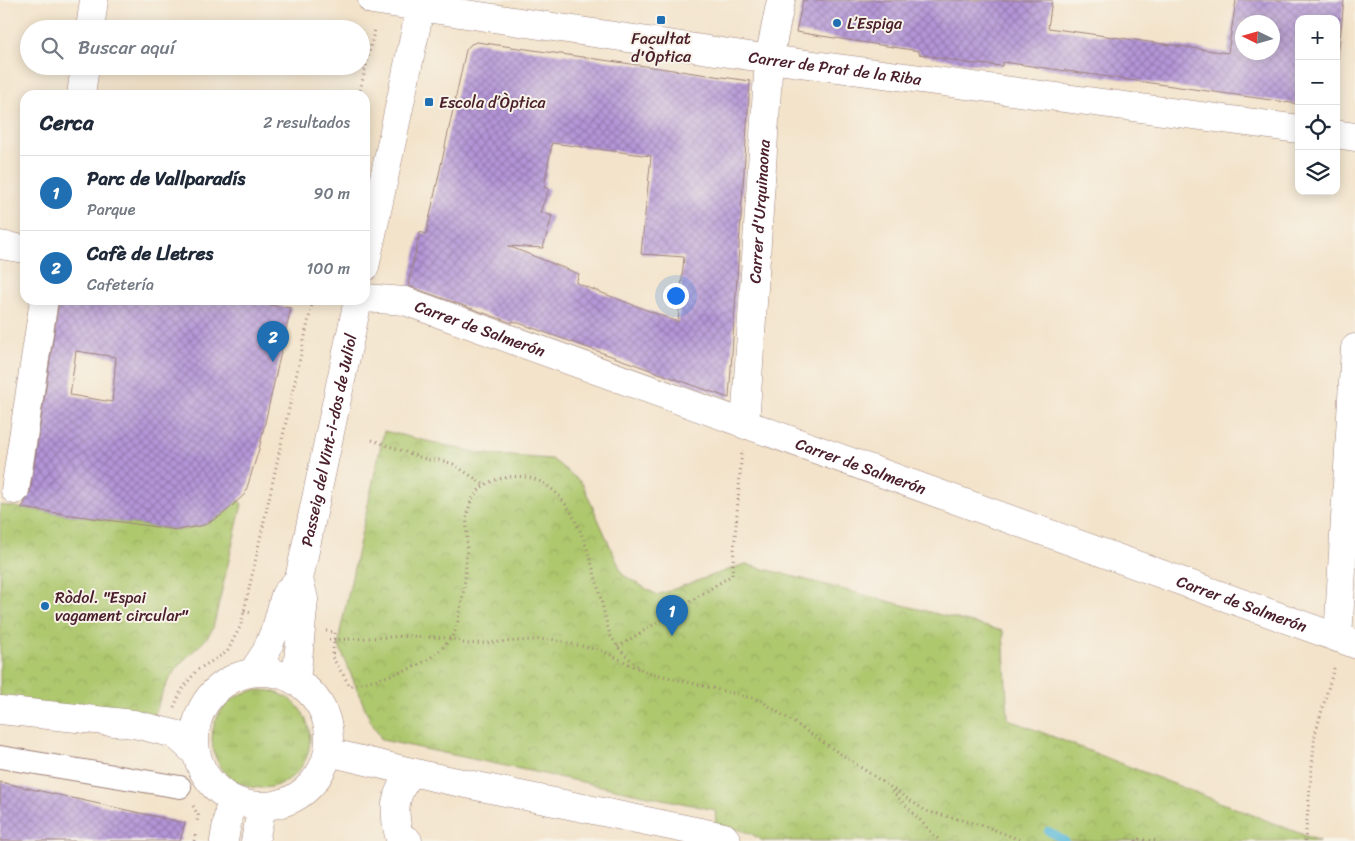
<!DOCTYPE html>
<html lang="es">
<head>
<meta charset="utf-8">
<style>
	:root { --surface:#fff; --page:#f6f6f7; --text:#1f2937; --muted:#747a83; --line:#e0e1e3; --accent:#1f6fb2 }
	body { margin:0; font-family:Sriracha,sans-serif; background:var(--page); color:var(--text) }
	.controls { position:absolute; right:15px; top:15px; display:grid; overflow:hidden; border-radius:10px; box-shadow:0 2px 12px #0003 }
	.controls button { width:45px; height:45px; display:grid; place-items:center; padding:0; border:0; border-bottom:1px solid var(--line); background:var(--surface); color:var(--text); font:25px sans-serif }
	.compass { position:absolute; left:1235px; top:15px; width:45px; height:45px; border-radius:50%; background:var(--surface); box-shadow:0 2px 12px #0003; rotate:275deg }
	.you { position:absolute; left:675px; top:295px; width:18px; height:18px; margin:-12px; border:4px solid #fff; border-radius:50%; background:#1a73e8; box-shadow:0 0 0 8px #1a73e833 }
	.badge { display:grid; place-items:center; width:32px; height:32px; border-radius:50%; background:var(--accent); color:#fff; font-size:16px; font-weight:700 }
	.pin { position:absolute; translate:-50% -41px; filter:drop-shadow(0 1px 2px #0008) }
	.pin::after { content:''; position:absolute; top:26px; width:18px; height:15px; background:inherit; clip-path:polygon(0 0,100% 0,50% 100%) }
	.list { margin:0; padding:0; list-style:none }
	h2 { display:flex; justify-content:space-between; align-items:center; height:65px; margin:0; padding:0 20px; font-size:21px }
	h2 small { font-size:16px; font-weight:400; color:var(--muted) }
	.list li { display:grid; grid-template-columns:32px 1fr auto; gap:15px; align-items:center; box-sizing:border-box; height:75px; padding:0 20px; border-top:1px solid var(--line) }
	.list b { display:block; font-size:19px; white-space:nowrap }
	.list p { margin:0; font-size:16px; white-space:nowrap; color:var(--muted) }
	.list em { font-size:16px; font-style:normal; color:var(--muted) }
	.icon { flex:none; width:28px; height:28px; fill:none; stroke:currentColor; stroke-width:2; stroke-linecap:round; stroke-linejoin:round }
	.map { position:relative; flex:none; width:1355px; height:841px; overflow:hidden }
	.search { position:absolute; background:var(--surface); box-shadow:0 2px 12px #0003; left:20px; top:20px; width:350px; height:55px; display:flex; align-items:center; gap:12px; box-sizing:border-box; padding:0 18px; border-radius:28px; color:var(--muted); font-size:19px }
	.panel { position:absolute; background:var(--surface); box-shadow:0 2px 12px #0003; left:20px; top:90px; width:350px; height:215px; border-radius:15px }
	.map>svg:first-child { display:block }
	.grass { fill:url(#grass-tufts); stroke:#7c744c }
	.park { fill:url(#park-crowns); stroke:#7c744c }
	.lines { fill:none; stroke-linecap:round; stroke-linejoin:round }
	.stream { stroke:#5bbada; stroke-width:8 }
	.building { fill:url(#building-cross-hatch); fill-rule:evenodd }
	.pedestrian-casing { stroke:#9e817a; stroke-width:24 }
	.minor-casing { stroke:#9e817a; stroke-width:29 }
	.tertiary-casing { stroke:#9e817a; stroke-width:29 }
	.path { stroke:#9e817a; stroke-width:3; stroke-dasharray:1 4; stroke-linecap:butt }
	.pedestrian { stroke:#fff; stroke-width:22 }
	.minor { stroke:#fff; stroke-width:28 }
	.tertiary { stroke:#fff; stroke-width:28 }
	.poi-dot { fill:#1f6fb2; stroke:#f7f3e8; stroke-width:2 }
	.labels { text-anchor:middle; stroke-width:4; stroke-linejoin:round; paint-order:stroke }
	.poi-label { font-size:16px; fill:#4a1f2b; stroke:#f7f3e8; text-anchor:start }
	.street-label { font-size:16px; fill:#4a1f2b; stroke:#f7f3e8 }
</style>
</head>
<body>
<div class="map">
<svg width="1355" height="841" viewBox="0 0 1355 841">
	<defs>
		<pattern id="grass-tufts" width="24" height="20" patternUnits="userSpaceOnUse" patternTransform="scale(1.25)"><rect width="24" height="20" fill="#aec86e"/><path d="M3 7l-1-3M5 7V3M7 7l1-3M15 17l-1-3M17 17v-4M19 17l1-3" fill="none" stroke="#97ab5f"/></pattern>
		<pattern id="park-crowns" width="20" height="18" patternUnits="userSpaceOnUse" patternTransform="scale(1.25)"><rect width="20" height="18" fill="#aec86e"/><path d="M2 6a3 3 0 1 1 6 0M12 15a3 3 0 1 1 6 0" fill="none" stroke="#97ab5f"/></pattern>
		<pattern id="building-cross-hatch" width="8" height="8" patternUnits="userSpaceOnUse" patternTransform="scale(1.25)"><rect width="8" height="8" fill="#b395d7"/><path d="M0 0l8 8M0 8l8-8" fill="none" stroke="#9479af"/></pattern>
	</defs>
	<rect width="100%" height="100%" fill="#f7f3e8"/>
	<filter id="ink" filterUnits="userSpaceOnUse"><feTurbulence type="fractalNoise" baseFrequency=".02" numOctaves="2"/><feDisplacementMap in="SourceGraphic" scale="10" xChannelSelector="R" yChannelSelector="G"/><feConvolveMatrix kernelMatrix="1 2 1 2 8 2 1 2 1" color-interpolation-filters="sRGB"/></filter>
	<filter id="wash" filterUnits="userSpaceOnUse"><feTurbulence type="fractalNoise" baseFrequency=".0096" numOctaves="4" result="noise"/><feDisplacementMap in="SourceGraphic" scale="20" xChannelSelector="R" yChannelSelector="G"/><feGaussianBlur stdDeviation="1.12" result="paint"/><feColorMatrix in="noise" values="0 0 0 0 0 0 0 0 0 0 0 0 0 0 0 0 0 1.4 0 .05"/><feComposite in="paint" operator="in"/></filter>
	<g filter="url(#wash)">
		<rect width="100%" height="100%" fill="#f3e3ca"/>
		<circle class="grass" cx="261" cy="739" r="49"/>
		<g class="park">
			<polygon points="384,431 482,454 552,459 582,483 623,575 657,595 745,564 1003,631 1008,719 1319,841 763,841 750,833 716,824 715,810 382,740 370,720 339,646 340,632"/>
			<path d="M238 500 242 504 213 628C205 644 194 649 182 662 167 678 160 698 153 718L0 699V505L178 530C202 527 222 519 238 500Z"/>
		</g>
		<g class="lines">
			<polyline class="stream" points="1048,831 1065,841"/>
		</g>
		<g id="blocks">
			<g class="building">
				<path d="M803 0H1052L1048 28 1228 53 1236 0H1344L1336 79V19H1299V104L1003 62 1002 66 966 63 919 54V51L796 32ZM1242 22H1272V52H1242Z"/>
				<path d="M477 42 750 81 729 398 513 321 512 323 408 286 420 232 426 234 466 50 471 44ZM552 143 651 156 641 254 684 257 678 322 576 283 579 274 508 246 543 248 552 216 540 212 549 189 544 187Z"/>
				<path d="M59 300H237L291 308 259 449 245 494 222 515 204 525 178 530 22 508 30 492ZM76 351 116 357 112 402 70 395Z"/>
				<polygon points="0,782 185,823 180,841 0,841"/>
			</g>
		</g>
	</g>
	<g filter="url(#ink)">
		<use href="#blocks" fill-opacity="0" stroke="#9e817a" stroke-width="1"/>
		<g class="lines">
			<defs>
				<polyline id="pedestrian" points="0,757 180,787"/>
				<g id="minor">
					<path id="s1" d="M372 0 769 59 1299 129"/>
					<polyline points="90,29 94,0"/>
					<polyline points="81,95 85,66"/>
					<polyline points="1336,134 1355,137"/>
					<polyline points="0,245 25,249"/>
					<path id="s2" d="M365 298 405 301 1355 644"/>
					<path id="s3" d="M745 425 769 59 781 0"/>
					<polyline points="15,490 44,300"/>
					<polyline points="1338,638 1355,348"/>
					<polyline points="0,710 134,724 175,734 196,753"/>
					<polyline points="328,752 433,777 724,837 727,841"/>
					<path d="M408 841 399 836C393 810 393 793 412 773"/>
				</g>
				<g id="tertiary">
					<polyline points="365,267 422,0"/>
					<circle cx="262" cy="739" r="67"/>
					<polyline points="253,672 266,652 277,625 285,595 299,579"/>
					<path id="s4" d="M296 681 304 599 299 579 358 300"/>
					<polyline points="224,841 231,799"/>
					<polyline points="255,841 262,807"/>
				</g>
			</defs>
			<use href="#pedestrian" class="pedestrian-casing"/>
			<use href="#minor" class="minor-casing"/>
			<use href="#tertiary" class="tertiary-casing"/>
			<g class="path">
				<polyline points="359,95 375,28"/>
				<polyline points="372,440 428,460 440,460 453,464 483,484"/>
				<polyline points="244,611 252,613"/>
				<path d="M326 631 335 632 332 657 350 686C387 676 433 669 454 633 457 628 458 620 459 614 465 591 466 567 467 543 467 533 466 522 468 512 471 495 482 483 499 479 581 457 594 582 610 635L620 650 643 671 760 700 926 811 985 826 1022 841"/>
				<polyline points="329,640 411,636 450,638 466,644 551,639 603,651 639,669"/>
				<polyline points="618,647 732,575 742,450"/>
				<polyline points="174,707 181,691 197,670 227,652 241,625 313,300"/>
				<polyline points="892,791 940,841"/>
				<polyline points="193,806 198,815 197,823"/>
				<polyline points="194,841 196,832"/>
				<polyline points="1136,841 1136,839 1158,841"/>
				<polyline points="1305,841 1315,734 1335,665"/>
			</g>
			<use href="#pedestrian" class="pedestrian"/>
			<use href="#minor" class="minor"/>
			<use href="#tertiary" class="tertiary"/>
		</g>
	</g>
	<g class="poi-dot">
		<rect x="656" y="15" width="10" height="10" rx="2.5"/>
		<circle cx="837" cy="23" r="5"/>
		<rect x="424" y="97" width="10" height="10" rx="2.5"/>
		<circle cx="45" cy="606" r="5"/>
	</g>
	<g class="labels">
		<g class="poi-label">
			<text x="847" y="29">L’Espiga</text>
			<text x="661" y="44" text-anchor="middle">Facultat<tspan x="661" dy="18">d'Òptica</tspan></text>
			<text x="439" y="108">Escola d’Òptica</text>
			<text x="55" y="603">Ròdol. "Espai<tspan x="55" dy="18">vagament circular"</tspan></text>
		</g>
		<g class="street-label">
			<text dy="6" stroke="none"><textPath href="#s1" startOffset="468">Carrer de Prat de la Riba</textPath></text>
			<text dy="6" stroke="none"><textPath href="#s3" startOffset="214">Carrer d'Urquinaona</textPath></text>
			<text dy="6" stroke="none"><textPath href="#s2" startOffset="120">Carrer de Salmerón</textPath></text>
			<text dy="6" stroke="none"><textPath href="#s4" startOffset="245">Passeig del Vint-i-dos de Juliol</textPath></text>
			<text dy="6" stroke="none"><textPath href="#s2" startOffset="525">Carrer de Salmerón</textPath></text>
			<text dy="6" stroke="none"><textPath href="#s2" startOffset="930">Carrer de Salmerón</textPath></text>
		</g>
	</g>
</svg>
<div class="controls">
<button>+</button>
<button>−</button>
<button><svg class="icon" aria-label="locate" viewBox="0 0 24 24"><circle cx="12" cy="12" r="6"/><path d="M12 2v4M12 18v4M2 12h4M18 12h4"/></svg></button>
<button><svg class="icon" aria-label="layers" viewBox="0 0 24 24"><path d="M12 4l9 5-9 5-9-5zM3 14l9 5 9-5"/></svg></button>
</div>
<svg class="compass" viewBox="-18 -18 36 36"><path d="M0-13l5 13h-10z" fill="#e53935"/><path d="M0 13l5-13h-10z" fill="#747a83"/></svg>
<div class="you"></div>
<div class="pin badge" style="left:672px;top:636px">1</div>
<div class="pin badge" style="left:273px;top:362px">2</div>
<div class="search"><svg class="icon" aria-label="search" viewBox="0 0 24 24"><circle cx="10" cy="10" r="6"/><path d="M15 15l6 6"/></svg>Buscar aquí</div>
<section class="panel">
<h2>Cerca<small>2 resultados</small></h2>
<ul class="list">
<li><span class="badge">1</span><div><b>Parc de Vallparadís</b><p>Parque</p></div><em>90 m</em></li>
<li><span class="badge">2</span><div><b>Cafè de Lletres</b><p>Cafetería</p></div><em>100 m</em></li>
</ul>
</section>
</div>
</body>
</html>
